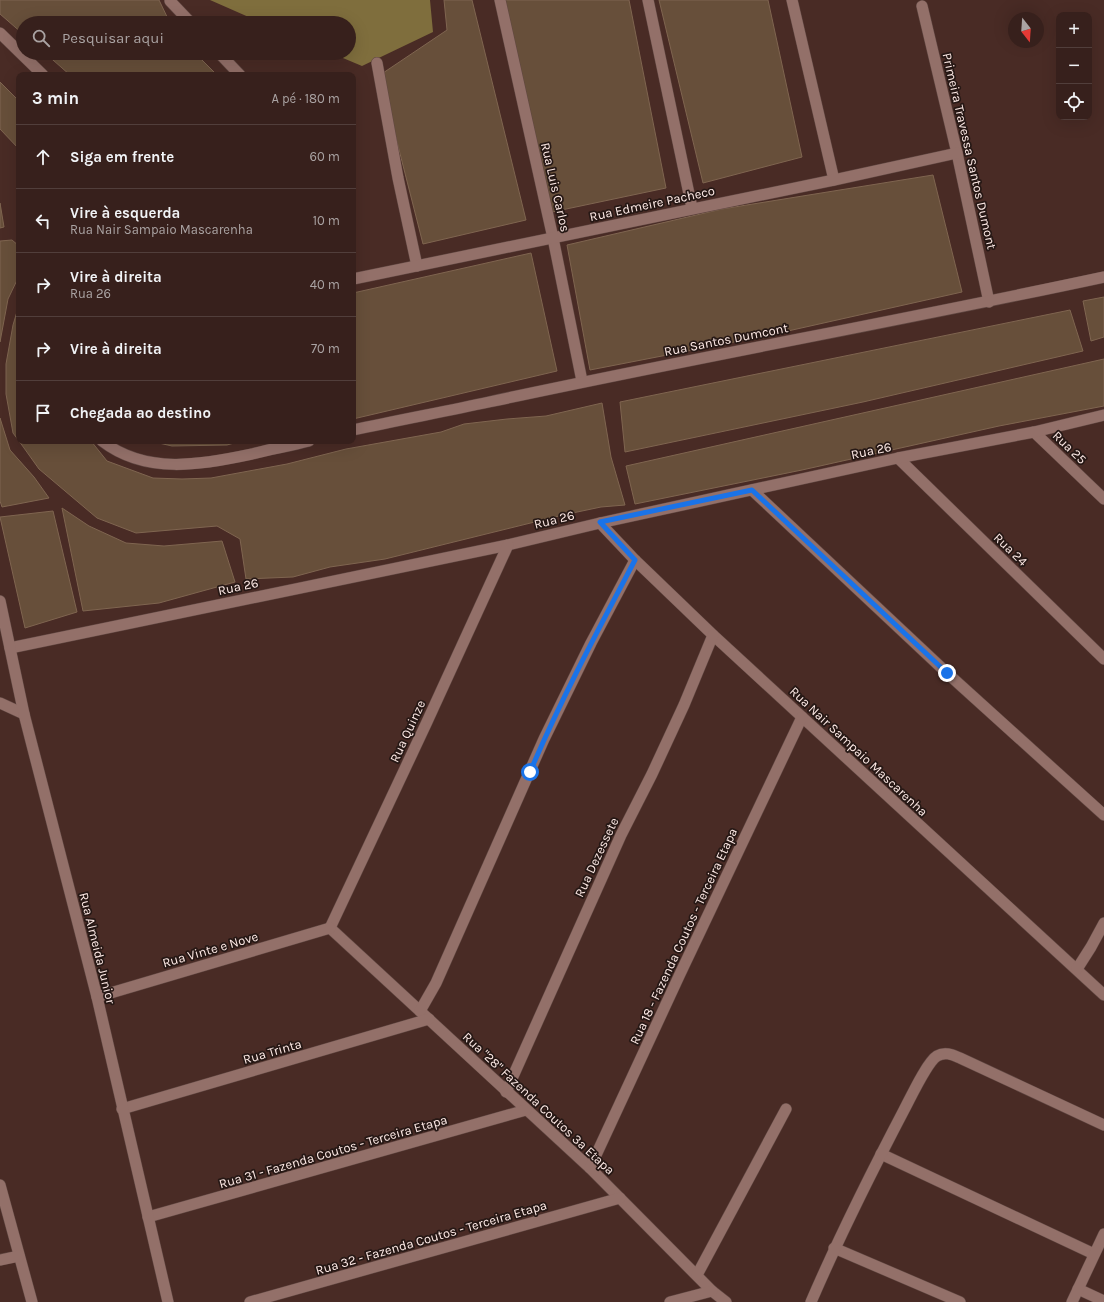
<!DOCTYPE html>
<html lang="pt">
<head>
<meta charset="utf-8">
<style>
	:root { --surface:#37201c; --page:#422d29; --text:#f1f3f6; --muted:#aaa3a3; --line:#513e3b }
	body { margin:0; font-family:Karla,sans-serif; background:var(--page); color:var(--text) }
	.controls { position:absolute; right:12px; top:12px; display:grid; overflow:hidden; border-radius:8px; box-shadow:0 4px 16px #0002 }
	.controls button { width:36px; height:36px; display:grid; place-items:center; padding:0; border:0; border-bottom:1px solid var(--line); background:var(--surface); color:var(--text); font:20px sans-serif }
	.compass { position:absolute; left:1008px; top:12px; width:36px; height:36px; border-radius:50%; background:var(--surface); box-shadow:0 4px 16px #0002; rotate:163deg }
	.stop { position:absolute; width:12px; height:12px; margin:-9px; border:3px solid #1a73e8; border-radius:50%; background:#fff }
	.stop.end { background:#1a73e8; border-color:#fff; box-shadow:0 1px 4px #0008 }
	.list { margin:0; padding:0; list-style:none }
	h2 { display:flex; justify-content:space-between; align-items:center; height:52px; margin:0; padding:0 16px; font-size:17px }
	h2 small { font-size:13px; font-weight:400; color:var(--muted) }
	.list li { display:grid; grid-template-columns:26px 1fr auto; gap:12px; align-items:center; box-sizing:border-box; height:64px; padding:0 16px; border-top:1px solid var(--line) }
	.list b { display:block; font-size:15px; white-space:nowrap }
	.list p { margin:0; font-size:13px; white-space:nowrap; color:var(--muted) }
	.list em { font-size:13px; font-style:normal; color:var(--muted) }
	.icon { flex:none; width:22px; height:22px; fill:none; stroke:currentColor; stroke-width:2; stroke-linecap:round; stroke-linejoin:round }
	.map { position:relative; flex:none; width:1104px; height:1302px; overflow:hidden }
	.search { position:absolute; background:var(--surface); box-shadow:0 4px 16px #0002; left:16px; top:16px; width:340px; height:44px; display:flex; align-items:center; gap:10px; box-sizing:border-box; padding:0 14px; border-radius:22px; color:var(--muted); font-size:15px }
	.panel { position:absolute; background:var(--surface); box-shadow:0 4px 16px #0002; left:16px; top:72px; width:340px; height:372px; border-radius:8px }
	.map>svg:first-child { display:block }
	.forest { fill:#7f6e3d }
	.building { fill:#674f3a; stroke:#7f6550 }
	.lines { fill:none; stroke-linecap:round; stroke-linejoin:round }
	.minor-casing { stroke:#604742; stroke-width:12 }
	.secondary-casing { stroke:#604742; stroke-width:12 }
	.minor { stroke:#937069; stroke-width:11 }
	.secondary { stroke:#937069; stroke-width:11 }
	.route { stroke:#1a73e8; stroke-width:5 }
	.labels { text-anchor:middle; stroke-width:3.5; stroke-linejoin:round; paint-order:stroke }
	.street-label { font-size:13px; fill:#feeae6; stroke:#261815 }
</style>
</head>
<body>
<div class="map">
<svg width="1104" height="1302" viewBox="0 0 1104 1302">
	<rect width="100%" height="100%" fill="#492b25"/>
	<polygon class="forest" points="210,0 430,0 433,32 362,66 331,53 349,53 349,23 262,23"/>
	<g class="building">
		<polygon points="0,0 159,0 170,23 23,23 23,34 0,14"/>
		<polygon points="444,0 472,0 526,220 423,244 380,75 447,30"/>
		<polygon points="504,0 629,0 666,188 552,212"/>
		<polygon points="659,0 768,0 802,157 703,183"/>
		<polygon points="45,53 195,53 217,75 70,75"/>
		<polygon points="0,82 19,101 19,149 0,129"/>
		<polygon points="933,175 962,292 770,335 590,370 567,245 722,209"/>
		<polygon points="0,203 4,227 0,228"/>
		<polygon points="12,240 19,246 19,276 8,299 0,342 0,241"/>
		<polygon points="531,253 557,371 353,419 353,293"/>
		<polygon points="1104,297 1104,337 1091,341 1083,301"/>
		<polygon points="19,305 19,441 13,433 6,394 6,364 13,325"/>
		<polygon points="1070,310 1083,351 863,402 625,452 620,402"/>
		<polygon points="1104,359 1104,406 999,426 802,470 635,504 626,466"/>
		<polygon points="602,403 611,457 625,505 601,507 563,515 385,559 330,567 293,577 246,579 240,539 217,526 136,533 97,518 39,469 19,441 91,441 107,461 153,478 182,479 211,478 287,464 346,449 441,432 464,424 507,419 546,416"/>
		<polygon points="0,418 10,450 34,477 49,498 2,507 0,501"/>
		<polygon points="150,441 241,441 227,445 172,446"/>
		<polygon points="62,508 89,526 126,543 164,546 222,541 235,582 159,603 83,611"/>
		<polygon points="53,511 77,612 25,628 0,517"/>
	</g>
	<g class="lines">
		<defs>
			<g id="minor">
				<polyline points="500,0 553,238 582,381"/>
				<polyline points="648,0 692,208"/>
				<polyline points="792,0 834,180"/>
				<polyline points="170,1 191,23"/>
				<polyline points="922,6 957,153 989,302"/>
				<polyline points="0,33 43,75"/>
				<polyline points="219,53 240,75"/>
				<polyline points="377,63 398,178 417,266"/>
				<polyline points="353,279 834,180 957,153"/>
				<path d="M353 430C398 420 443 412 489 402 693 358 899 321 1104 277"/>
				<polyline points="1034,432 1104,499"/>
				<path d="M102 441C146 475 201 465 252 454 271 449 290 446 309 441"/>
				<polyline points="898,458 1104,659"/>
				<polyline points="752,490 947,673 1104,815"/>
				<polyline points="600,523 635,560 713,635 1104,995"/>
				<polyline points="10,648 508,545 600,523 898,458 1034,432 1104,415"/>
				<polyline points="0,703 24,714"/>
				<polyline points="330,928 590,1168 712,1291 726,1302"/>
				<polyline points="330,928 426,724 508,545"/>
				<polyline points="1077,969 1091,947 1104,923"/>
				<polyline points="97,997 330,928"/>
				<polyline points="420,1011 436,983 544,739 591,643 635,560"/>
				<polyline points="506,1092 621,835 652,774 684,705 713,635"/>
				<polyline points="122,1109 429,1019"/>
				<polyline points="881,1154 1094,1254"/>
				<polyline points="590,1168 680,974 802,717"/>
				<polyline points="0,1185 32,1302"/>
				<polyline points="148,1217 526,1110"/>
				<polyline points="834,1248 960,1302"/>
				<polyline points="0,1260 19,1256"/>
				<polyline points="697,1275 786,1109"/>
				<polyline points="1078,1289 1104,1301"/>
				<polyline points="250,1302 620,1198"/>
				<polyline points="670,1302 712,1291"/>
				<path d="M811 1302C839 1237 871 1173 904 1110 910 1099 927 1062 937 1056 945 1051 953 1055 960 1058L1104 1125"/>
				<polyline points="1072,1302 1104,1234"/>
			</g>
			<polyline id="secondary" points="0,601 24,714 97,997 168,1302"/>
		</defs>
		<use href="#minor" class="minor-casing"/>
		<use href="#secondary" class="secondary-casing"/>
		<use href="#minor" class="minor"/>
		<use href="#secondary" class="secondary"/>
	</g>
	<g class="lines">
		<path class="route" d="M530 772C561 699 598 630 635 560L600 522 752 490 947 673"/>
	</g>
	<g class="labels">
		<g class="street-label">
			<text transform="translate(970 151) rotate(77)" y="5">Primeira Travessa Santos Dumont</text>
			<text transform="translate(556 187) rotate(77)" y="5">Rua Luis Carlos</text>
			<text transform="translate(652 203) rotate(-12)" y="5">Rua Edmeire Pacheco</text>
			<text transform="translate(726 339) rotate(-11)" y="5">Rua Santos Dumcont</text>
			<text transform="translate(1070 447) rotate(44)" y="5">Rua 25</text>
			<text transform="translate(871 450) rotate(-12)" y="5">Rua 26</text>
			<text transform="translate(554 519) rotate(-14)" y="5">Rua 26</text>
			<text transform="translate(1011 549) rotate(44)" y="5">Rua 24</text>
			<text transform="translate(238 586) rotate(-12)" y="5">Rua 26</text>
			<text transform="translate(407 731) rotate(-65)" y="5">Rua Quinze</text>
			<text transform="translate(859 751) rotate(43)" y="5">Rua Nair Sampaio Mascarenha</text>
			<text transform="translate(596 857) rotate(-65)" y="5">Rua Dezessete</text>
			<text transform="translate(683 936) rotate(-65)" y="5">Rua 18 - Fazenda Coutos - Terceira Etapa</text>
			<text transform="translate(98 948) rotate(76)" y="5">Rua Almeida Junior</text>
			<text transform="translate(210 949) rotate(-16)" y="5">Rua Vinte e Nove</text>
			<text transform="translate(272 1051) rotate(-16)" y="5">Rua Trinta</text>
			<text transform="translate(539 1103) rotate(43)" y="5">Rua "28" Fazenda Coutos 3ª Etapa</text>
			<text transform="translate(333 1151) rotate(-16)" y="5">Rua 31 - Fazenda Coutos - Terceira Etapa</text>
			<text transform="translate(431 1237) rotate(-16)" y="5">Rua 32 - Fazenda Coutos - Terceira Etapa</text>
		</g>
	</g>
</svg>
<div class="controls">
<button>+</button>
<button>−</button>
<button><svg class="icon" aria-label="locate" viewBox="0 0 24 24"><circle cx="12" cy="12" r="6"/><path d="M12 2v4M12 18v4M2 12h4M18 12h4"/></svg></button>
</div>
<svg class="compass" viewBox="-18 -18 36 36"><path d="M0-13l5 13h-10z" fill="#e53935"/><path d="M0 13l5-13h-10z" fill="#aaa3a3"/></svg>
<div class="stop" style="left:530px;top:772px"></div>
<div class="stop end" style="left:947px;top:673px"></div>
<div class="search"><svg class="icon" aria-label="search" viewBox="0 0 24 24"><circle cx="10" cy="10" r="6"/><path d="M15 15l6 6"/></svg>Pesquisar aqui</div>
<section class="panel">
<h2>3 min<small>A pé · 180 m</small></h2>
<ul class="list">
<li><svg class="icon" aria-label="ahead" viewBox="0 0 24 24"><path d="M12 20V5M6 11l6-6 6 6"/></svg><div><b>Siga em frente</b></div><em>60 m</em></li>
<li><svg class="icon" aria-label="left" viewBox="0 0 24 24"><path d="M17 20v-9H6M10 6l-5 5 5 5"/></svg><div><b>Vire à esquerda</b><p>Rua Nair Sampaio Mascarenha</p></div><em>10 m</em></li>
<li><svg class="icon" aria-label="right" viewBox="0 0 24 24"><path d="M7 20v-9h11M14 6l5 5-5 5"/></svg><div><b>Vire à direita</b><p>Rua 26</p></div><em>40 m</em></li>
<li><svg class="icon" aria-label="right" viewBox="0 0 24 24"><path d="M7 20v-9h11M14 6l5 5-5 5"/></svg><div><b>Vire à direita</b></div><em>70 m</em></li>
<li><svg class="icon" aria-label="arrive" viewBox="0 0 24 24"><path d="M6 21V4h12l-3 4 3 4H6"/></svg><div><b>Chegada ao destino</b></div></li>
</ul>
</section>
</div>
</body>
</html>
